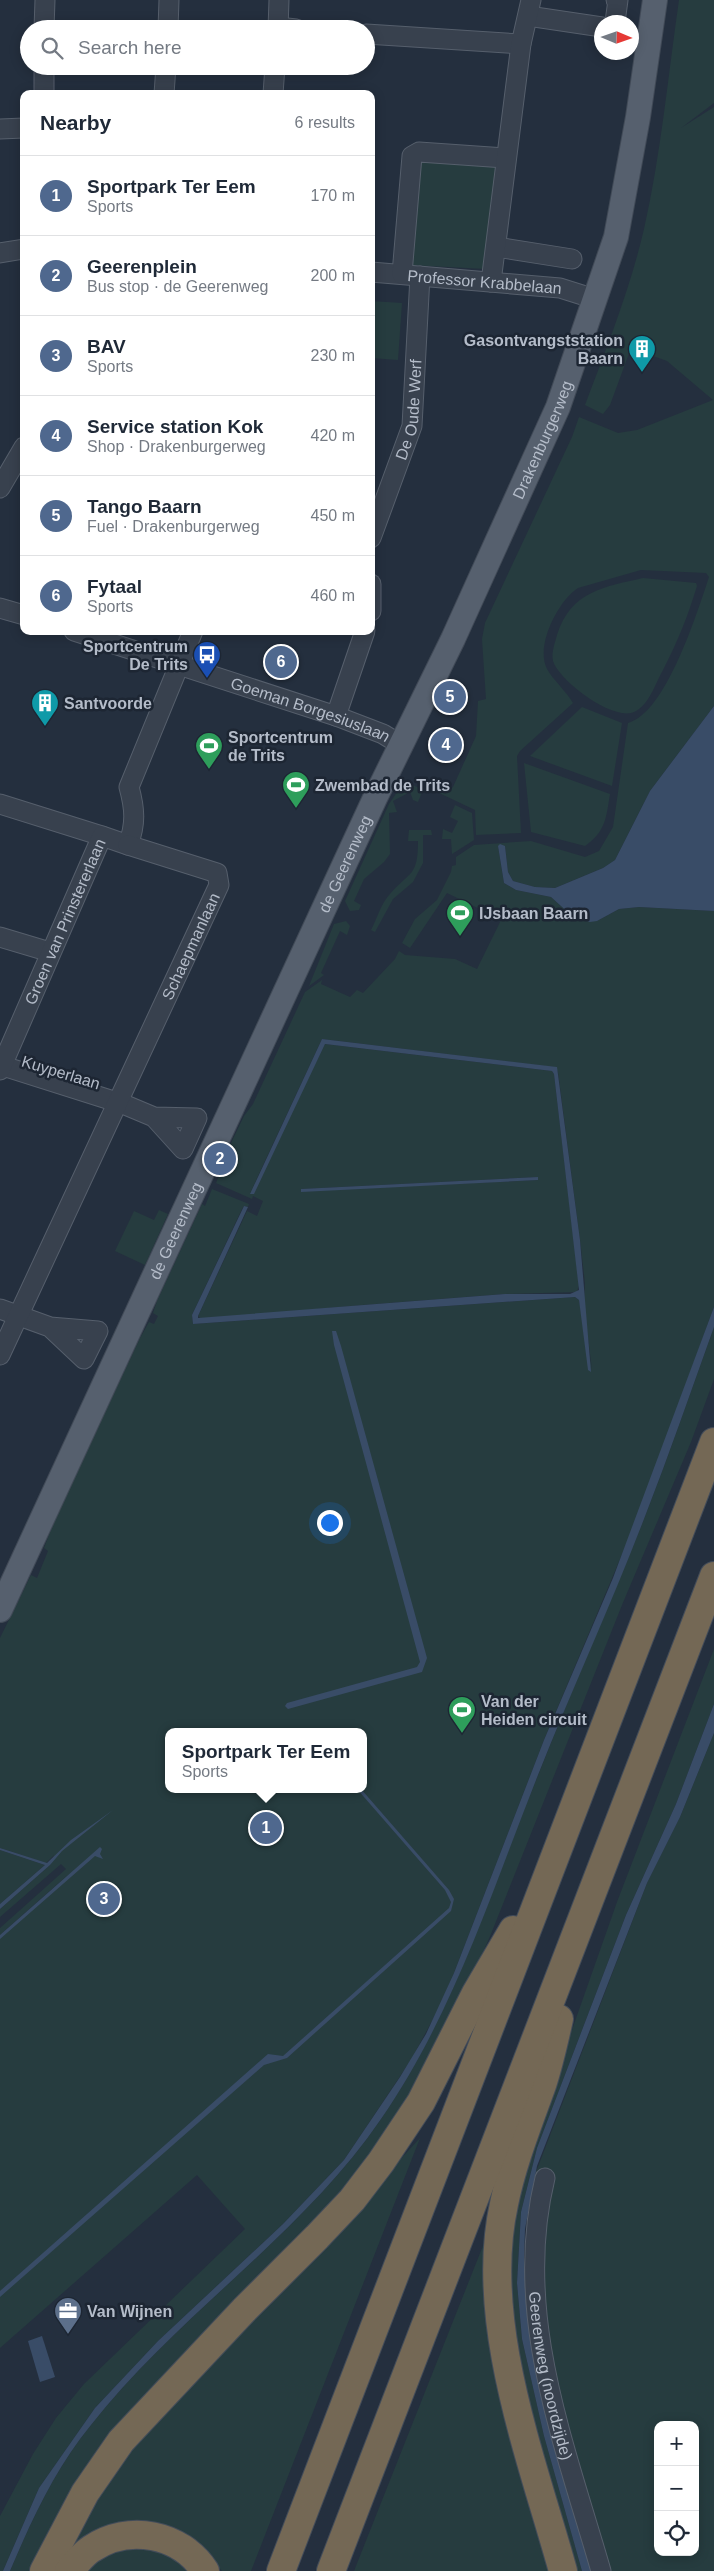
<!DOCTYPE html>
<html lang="en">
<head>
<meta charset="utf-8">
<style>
	:root { --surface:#fff; --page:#f6f6f7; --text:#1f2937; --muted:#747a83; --line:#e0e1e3; --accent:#4f688e }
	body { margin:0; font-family:Arial,sans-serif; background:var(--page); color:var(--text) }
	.controls { position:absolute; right:15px; bottom:15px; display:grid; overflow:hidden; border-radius:10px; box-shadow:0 2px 12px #0003 }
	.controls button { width:45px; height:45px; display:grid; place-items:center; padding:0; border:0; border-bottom:1px solid var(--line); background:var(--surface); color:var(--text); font:25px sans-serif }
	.compass { position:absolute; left:594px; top:15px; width:45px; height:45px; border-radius:50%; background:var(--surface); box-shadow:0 2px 12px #0003; rotate:92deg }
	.you { position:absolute; left:329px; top:1522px; width:18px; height:18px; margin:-12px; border:4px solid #fff; border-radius:50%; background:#1a73e8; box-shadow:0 0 0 8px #1a73e833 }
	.badge { display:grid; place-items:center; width:32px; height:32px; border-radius:50%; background:var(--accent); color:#fff; font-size:16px; font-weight:700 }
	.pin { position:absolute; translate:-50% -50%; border:2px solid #fff; box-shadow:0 1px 5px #0006 }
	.popup { position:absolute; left:165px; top:1728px; width:202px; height:65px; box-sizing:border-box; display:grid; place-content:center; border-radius:10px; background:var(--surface); filter:drop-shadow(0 1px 4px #0005); font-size:16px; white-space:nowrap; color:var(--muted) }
	.popup b { font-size:19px; color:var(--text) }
	.popup::after { content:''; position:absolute; left:50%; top:100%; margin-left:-10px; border:10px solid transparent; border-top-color:var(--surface) }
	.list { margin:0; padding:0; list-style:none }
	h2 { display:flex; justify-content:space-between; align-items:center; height:65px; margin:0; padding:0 20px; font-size:21px }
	h2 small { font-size:16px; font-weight:400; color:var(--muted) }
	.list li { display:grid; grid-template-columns:32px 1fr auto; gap:15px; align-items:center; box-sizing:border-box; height:80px; padding:0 20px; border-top:1px solid var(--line) }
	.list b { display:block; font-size:19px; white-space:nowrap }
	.list p { margin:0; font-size:16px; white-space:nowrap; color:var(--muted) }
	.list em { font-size:16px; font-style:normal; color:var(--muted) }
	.icon { flex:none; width:28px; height:28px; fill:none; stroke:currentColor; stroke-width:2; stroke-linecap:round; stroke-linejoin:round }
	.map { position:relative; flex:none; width:714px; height:2571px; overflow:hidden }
	.search { position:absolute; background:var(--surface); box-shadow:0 2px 12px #0003; left:20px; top:20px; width:355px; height:55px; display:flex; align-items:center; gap:12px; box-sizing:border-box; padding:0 18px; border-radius:28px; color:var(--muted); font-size:19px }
	.panel { position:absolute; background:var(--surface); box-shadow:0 2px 12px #0003; left:20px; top:90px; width:355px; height:545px; border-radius:10px }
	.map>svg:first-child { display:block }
	.green { fill:#263c3f; fill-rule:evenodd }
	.water { fill:#394c67 }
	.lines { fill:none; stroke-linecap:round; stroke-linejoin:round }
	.minor-casing { stroke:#565f6c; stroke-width:21 }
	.major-casing { stroke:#414a57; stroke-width:26 }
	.highway-casing { stroke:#434c59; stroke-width:30 }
	.minor { stroke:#38414e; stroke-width:19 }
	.major { stroke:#56606e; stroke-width:24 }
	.highway { stroke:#746855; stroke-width:28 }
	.labels { text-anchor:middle; stroke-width:5; stroke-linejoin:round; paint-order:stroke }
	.street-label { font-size:16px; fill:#b4bcc9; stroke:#1d2633 }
	.poi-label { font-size:16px; font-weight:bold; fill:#b4bcc9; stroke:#1d2633; text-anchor:start }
</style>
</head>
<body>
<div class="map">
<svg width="714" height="2571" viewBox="0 0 714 2571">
	<rect width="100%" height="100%" fill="#242f3e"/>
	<g class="green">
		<path d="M679 0H714V103L681 128 714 107V706L650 791 615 860 603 868 555 888 535 887 513 881 508 872 505 846H498L504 883 516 890 551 897 572 916 597 921 619 909 639 907 714 911V1307L636 1521 544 1740 454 1973 440 2006 411 2060 344 2160 283 2224 158 2341 95 2408 39 2488 3 2571H0V2516L33 2454 56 2418 84 2384 245 2229 197 2175 0 2348V1938L70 1873 0 1935V1928L66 1869 61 1864 0 1917V1909L50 1865 54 1855 46 1863 0 1848V1638L31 1575 37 1578 48 1551 44 1548 55 1519 140 1338 149 1322 154 1324 158 1316 153 1313 157 1301 202 1204 205 1206 212 1189 249 1204 248 1207 244 1206 242 1209 192 1315 193 1324 575 1297 579 1300 592 1370 584 1306 585 1283 580 1240 558 1072 554 1067 322 1039 250 1193 325 1044 552 1071 554 1074 579 1285 577 1292 505 1294 363 1305 201 1319 198 1316 247 1211 257 1216 263 1201 253 1196 252 1199 216 1183 223 1166 221 1164 244 1116 253 1104 305 992 322 980 321 984 350 997 357 990 363 993 395 959 399 951 405 955 455 959 477 969 503 916 496 917 447 893 410 948 402 943 415 919 437 900 451 872 452 866 456 865V857L474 845 531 841 585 857 599 851 613 827 628 723C666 713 697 613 709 577L706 573 641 570 578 588C558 601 535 646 547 669 554 681 566 691 573 703L520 751 517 756 521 833 476 835 475 810 437 792 445 793 453 787 476 736 478 701 486 699 482 639 485 623 572 437 579 417 618 433 637 430 713 400 667 361 631 348 610 405 603 414 585 405C607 347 630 289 644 229 661 154 668 76 679 0ZM538 1177V1180L301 1191 302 1189ZM168 1732H364V1789H168Z"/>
		<polygon points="418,157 499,165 486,269 409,265"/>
		<polygon points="371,301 402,303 398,360 371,358"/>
		<path d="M643 578 696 583 697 586C688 616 677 643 663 670 655 684 650 703 636 711 616 724 559 681 553 661 551 652 555 643 557 635 571 591 604 587 643 578Z"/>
		<polygon points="582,707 622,723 612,786 530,756"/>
		<path d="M524 763 610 794C606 818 606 831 585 846L531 832Z"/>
		<polygon points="409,783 423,790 418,802 413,800 410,792 393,801 397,812 389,813 390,854 384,862 364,879 354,901 361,905 359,910 350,911 345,901 389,804 402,785 406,787"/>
		<polygon points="455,805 472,813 474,840 452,854 451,839 442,839 443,829 452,833 458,821 450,817"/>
		<path d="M409 830H431L432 835H423V863L413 882 393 899 375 932 371 930C377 919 381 903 390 894 410 871 418 877 418 841H408Z"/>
		<polygon points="346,921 350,926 347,935 340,931 321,973 324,975 309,986 334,924"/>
		<polygon points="159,1210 168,1214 145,1265 115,1251 134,1211 154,1220"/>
		<path d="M714 1327V1379L691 1442 622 1605 491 1934 462 2000 392 2131 291 2252 34 2571H10C32 2519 55 2469 91 2425 178 2314 301 2236 381 2119 456 2009 491 1889 541 1768 574 1684 611 1602 644 1519 669 1455 691 1391 714 1327Z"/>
		<polygon points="714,1649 714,1704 676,1804 626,1915 537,2148 521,2212 517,2283 522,2339 544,2436 582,2571 571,2571 522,2391 507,2274 517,2195 548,2098 617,1902"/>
		<path d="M714 1733V2571H606L557 2393 537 2278 547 2177 536 2172 647 1883 680 1817ZM658 2425H695V2552H658Z"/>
		<polygon points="0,1850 45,1865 0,1904"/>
		<polygon points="420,2138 251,2571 222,2571 197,2542 181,2533 76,2548 61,2548 88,2497"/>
		<polygon points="492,2223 555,2571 354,2571"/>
		<polygon points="134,2545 169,2553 188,2571 82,2571 111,2551"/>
	</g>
	<g class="water">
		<polygon points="714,706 714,911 639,907 619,909 597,921 590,922 572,916 551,897 516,890 504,883 498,846 500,844 505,846 508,872 513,881 535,887 555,888 603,868 615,860 650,791"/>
		<polygon points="322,1039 557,1067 580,1240 591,1372 588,1370 579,1300 575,1297 193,1324 192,1315 244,1206 248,1207 198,1316 198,1318 505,1294 570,1294 579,1290 554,1074 552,1071 325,1044 254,1194 250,1194"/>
		<polygon points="538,1177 538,1180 301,1192 301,1189"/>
		<path d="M714 1307V1327C691 1391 669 1455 644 1519 611 1605 572 1689 538 1775 491 1893 454 2013 381 2119 301 2236 178 2314 91 2425 55 2469 32 2519 10 2571H3L39 2488 95 2408 158 2341 283 2224 344 2160 400 2077 426 2034 454 1973 544 1740 613 1578Z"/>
		<polygon points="332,1331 336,1331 341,1346 427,1658 422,1672 288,1709 285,1706 287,1703 417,1667 420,1662 334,1345"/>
		<polygon points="714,1704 714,1733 680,1817 647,1883 537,2166 525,2229 524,2257 529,2324 591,2571 582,2571 544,2436 522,2339 517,2283 521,2212 537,2148 626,1915 676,1804"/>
		<polygon points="357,1789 361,1789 449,1890 454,1899 451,1911 287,2058 264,2065 0,2297 0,2291 252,2068 268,2054 283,2056 449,1908 451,1902 445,1890"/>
		<polygon points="113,1810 62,1851 50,1865 0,1909 0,1904 45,1865 0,1850 0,1848 47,1863 71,1840"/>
		<polygon points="100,1847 102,1849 100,1854 103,1859 95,1856 0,1939 0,1935"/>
		<polygon points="42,2336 55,2377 40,2382 28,2341"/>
	</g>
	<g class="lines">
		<defs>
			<g id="minor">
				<polyline points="528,16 602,27"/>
				<polyline points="615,22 618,0 616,0"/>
				<polyline points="278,27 296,29"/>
				<polyline points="44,29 45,0"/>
				<polyline points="168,29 169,0"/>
				<polyline points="278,29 279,0"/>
				<polyline points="366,34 521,44"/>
				<polyline points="44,94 44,66"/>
				<polyline points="164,94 166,66"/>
				<polyline points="273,94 275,66"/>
				<polyline points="0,129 24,128"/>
				<polyline points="496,247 572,259"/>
				<polyline points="0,253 24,249"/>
				<path id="s1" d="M371 272 560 288 595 299"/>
				<polyline points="402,274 412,156 419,152 505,158"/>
				<polyline points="491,282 521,44 531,0"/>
				<polyline points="0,488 24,447"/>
				<path id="s2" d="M371 538 412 426 420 276"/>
				<polyline points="371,584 371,611"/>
				<polyline points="0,608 24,615"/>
				<path id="s3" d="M74 631 336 716 383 734 401 745"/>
				<polyline points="336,716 365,631"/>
				<polyline points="0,804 102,836"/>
				<polyline points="0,937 50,952"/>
				<polyline points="0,1065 123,1104 154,1117 197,1118 183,1149 154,1117"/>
				<path id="s4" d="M0 1070 102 836 128 845C136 824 135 809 129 787L193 631"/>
				<polyline points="0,1309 50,1327 98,1331 84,1359 50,1327"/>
				<path id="s5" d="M0 1355 219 885 217 873 128 845"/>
				<path id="s6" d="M545 2178C512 2313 564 2442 601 2571"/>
			</g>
			<g id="major">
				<path id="s7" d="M0 1610 375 798 453 639 558 407 616 237 638 117 655 0"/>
			</g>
			<g id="highway">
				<path d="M559 2019C554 2041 549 2064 542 2085 528 2124 512 2164 504 2204 478 2321 532 2459 563 2571"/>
				<polyline points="44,2571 85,2493 121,2441 244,2310 317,2237 352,2200 381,2162 421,2102 476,1993 513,1930"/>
				<path d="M69 2571C76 2564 83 2554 91 2549 129 2523 181 2534 205 2571"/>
				<polyline points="281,2571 714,1442"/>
				<polyline points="331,2571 714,1576"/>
			</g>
		</defs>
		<use href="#minor" class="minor-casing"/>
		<use href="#major" class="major-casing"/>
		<use href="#highway" class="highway-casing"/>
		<use href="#minor" class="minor"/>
		<use href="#major" class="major"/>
		<use href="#highway" class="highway"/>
	</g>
	<defs>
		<symbol id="building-pin" viewBox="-11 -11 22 30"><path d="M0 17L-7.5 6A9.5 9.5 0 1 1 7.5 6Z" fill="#0f9aa8" stroke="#1d2633"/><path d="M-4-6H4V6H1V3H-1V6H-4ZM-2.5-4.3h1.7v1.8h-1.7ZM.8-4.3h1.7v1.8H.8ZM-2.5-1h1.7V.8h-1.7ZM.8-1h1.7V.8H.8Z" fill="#fff"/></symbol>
		<symbol id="bus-pin" viewBox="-11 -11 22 30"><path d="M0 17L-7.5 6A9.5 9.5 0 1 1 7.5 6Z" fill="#1a4fb4" stroke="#1d2633"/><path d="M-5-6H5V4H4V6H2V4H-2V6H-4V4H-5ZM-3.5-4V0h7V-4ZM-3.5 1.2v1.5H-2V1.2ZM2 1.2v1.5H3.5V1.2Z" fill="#fff"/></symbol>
		<symbol id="stadium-pin" viewBox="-11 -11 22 30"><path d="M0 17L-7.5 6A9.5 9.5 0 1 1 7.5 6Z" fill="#2e9e5b" stroke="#1d2633"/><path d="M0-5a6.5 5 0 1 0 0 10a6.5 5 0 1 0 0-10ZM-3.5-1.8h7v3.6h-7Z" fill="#fff"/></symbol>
		<symbol id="office-pin" viewBox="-11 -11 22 30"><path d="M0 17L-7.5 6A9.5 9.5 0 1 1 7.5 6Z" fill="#5c6f8a" stroke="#1d2633"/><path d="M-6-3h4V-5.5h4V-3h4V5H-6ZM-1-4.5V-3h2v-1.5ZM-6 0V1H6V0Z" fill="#fff"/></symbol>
	</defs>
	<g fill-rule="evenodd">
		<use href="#building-pin" x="626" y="333" width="32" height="43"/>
		<use href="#bus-pin" x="191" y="639" width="32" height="43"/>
		<use href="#building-pin" x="29" y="687" width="32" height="43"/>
		<use href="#stadium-pin" x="193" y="730" width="32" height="43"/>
		<use href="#stadium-pin" x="280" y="769" width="32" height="43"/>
		<use href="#stadium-pin" x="444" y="897" width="32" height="43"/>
		<use href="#stadium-pin" x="446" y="1694" width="32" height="43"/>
		<use href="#office-pin" x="52" y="2295" width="32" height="43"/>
	</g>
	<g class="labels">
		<g class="street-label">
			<text dy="6" stroke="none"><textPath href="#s1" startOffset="114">Professor Krabbelaan</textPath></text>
			<text dy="6" stroke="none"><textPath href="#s2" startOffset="135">De Oude Werf</textPath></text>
			<text dy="6" stroke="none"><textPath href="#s7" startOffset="1290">Drakenburgerweg</textPath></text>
			<text dy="6" stroke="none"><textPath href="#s3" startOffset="249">Goeman Borgesiuslaan</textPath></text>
			<text dy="6" stroke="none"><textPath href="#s7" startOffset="822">de Geerenweg</textPath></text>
			<text dy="6" stroke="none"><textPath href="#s4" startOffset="162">Groen van Prinstererlaan</textPath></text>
			<text dy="6" stroke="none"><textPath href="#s5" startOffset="451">Schaepmanlaan</textPath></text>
			<text transform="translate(61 1072) rotate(17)" y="6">Kuyperlaan</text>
			<text dy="6" stroke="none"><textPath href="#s7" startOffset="418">de Geerenweg</textPath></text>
			<text dy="6" stroke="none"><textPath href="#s6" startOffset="200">Geerenweg (noordzijde)</textPath></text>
		</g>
		<g class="poi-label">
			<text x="623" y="346" text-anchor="end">Gasontvangststation<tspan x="623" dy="18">Baarn</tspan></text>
			<text x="188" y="652" text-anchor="end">Sportcentrum<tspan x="188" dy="18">De Trits</tspan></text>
			<text x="64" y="709">Santvoorde</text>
			<text x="228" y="743">Sportcentrum<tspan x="228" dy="18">de Trits</tspan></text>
			<text x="315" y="791">Zwembad de Trits</text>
			<text x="479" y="919">IJsbaan Baarn</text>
			<text x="481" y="1707">Van der<tspan x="481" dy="18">Heiden circuit</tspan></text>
			<text x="87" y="2317">Van Wijnen</text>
		</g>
	</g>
</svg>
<div class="controls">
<button>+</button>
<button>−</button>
<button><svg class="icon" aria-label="locate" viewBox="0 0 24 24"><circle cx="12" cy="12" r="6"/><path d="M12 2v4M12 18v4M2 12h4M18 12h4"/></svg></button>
</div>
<svg class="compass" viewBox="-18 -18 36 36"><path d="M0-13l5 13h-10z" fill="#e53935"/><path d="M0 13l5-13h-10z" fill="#747a83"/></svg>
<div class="you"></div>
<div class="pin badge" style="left:266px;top:1828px">1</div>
<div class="popup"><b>Sportpark Ter Eem</b>Sports</div>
<div class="pin badge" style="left:220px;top:1159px">2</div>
<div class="pin badge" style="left:104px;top:1899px">3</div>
<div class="pin badge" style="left:446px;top:745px">4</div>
<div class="pin badge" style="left:450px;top:697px">5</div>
<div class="pin badge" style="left:281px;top:662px">6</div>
<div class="search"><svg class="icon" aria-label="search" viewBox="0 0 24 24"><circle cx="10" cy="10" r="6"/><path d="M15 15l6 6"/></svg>Search here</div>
<section class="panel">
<h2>Nearby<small>6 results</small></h2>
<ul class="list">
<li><span class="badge">1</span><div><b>Sportpark Ter Eem</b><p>Sports</p></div><em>170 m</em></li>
<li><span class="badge">2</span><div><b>Geerenplein</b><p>Bus stop · de Geerenweg</p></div><em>200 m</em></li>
<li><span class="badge">3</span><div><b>BAV</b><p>Sports</p></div><em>230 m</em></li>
<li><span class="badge">4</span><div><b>Service station Kok</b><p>Shop · Drakenburgerweg</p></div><em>420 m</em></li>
<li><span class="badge">5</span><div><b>Tango Baarn</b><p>Fuel · Drakenburgerweg</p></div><em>450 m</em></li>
<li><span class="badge">6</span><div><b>Fytaal</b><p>Sports</p></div><em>460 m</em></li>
</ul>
</section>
</div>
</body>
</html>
